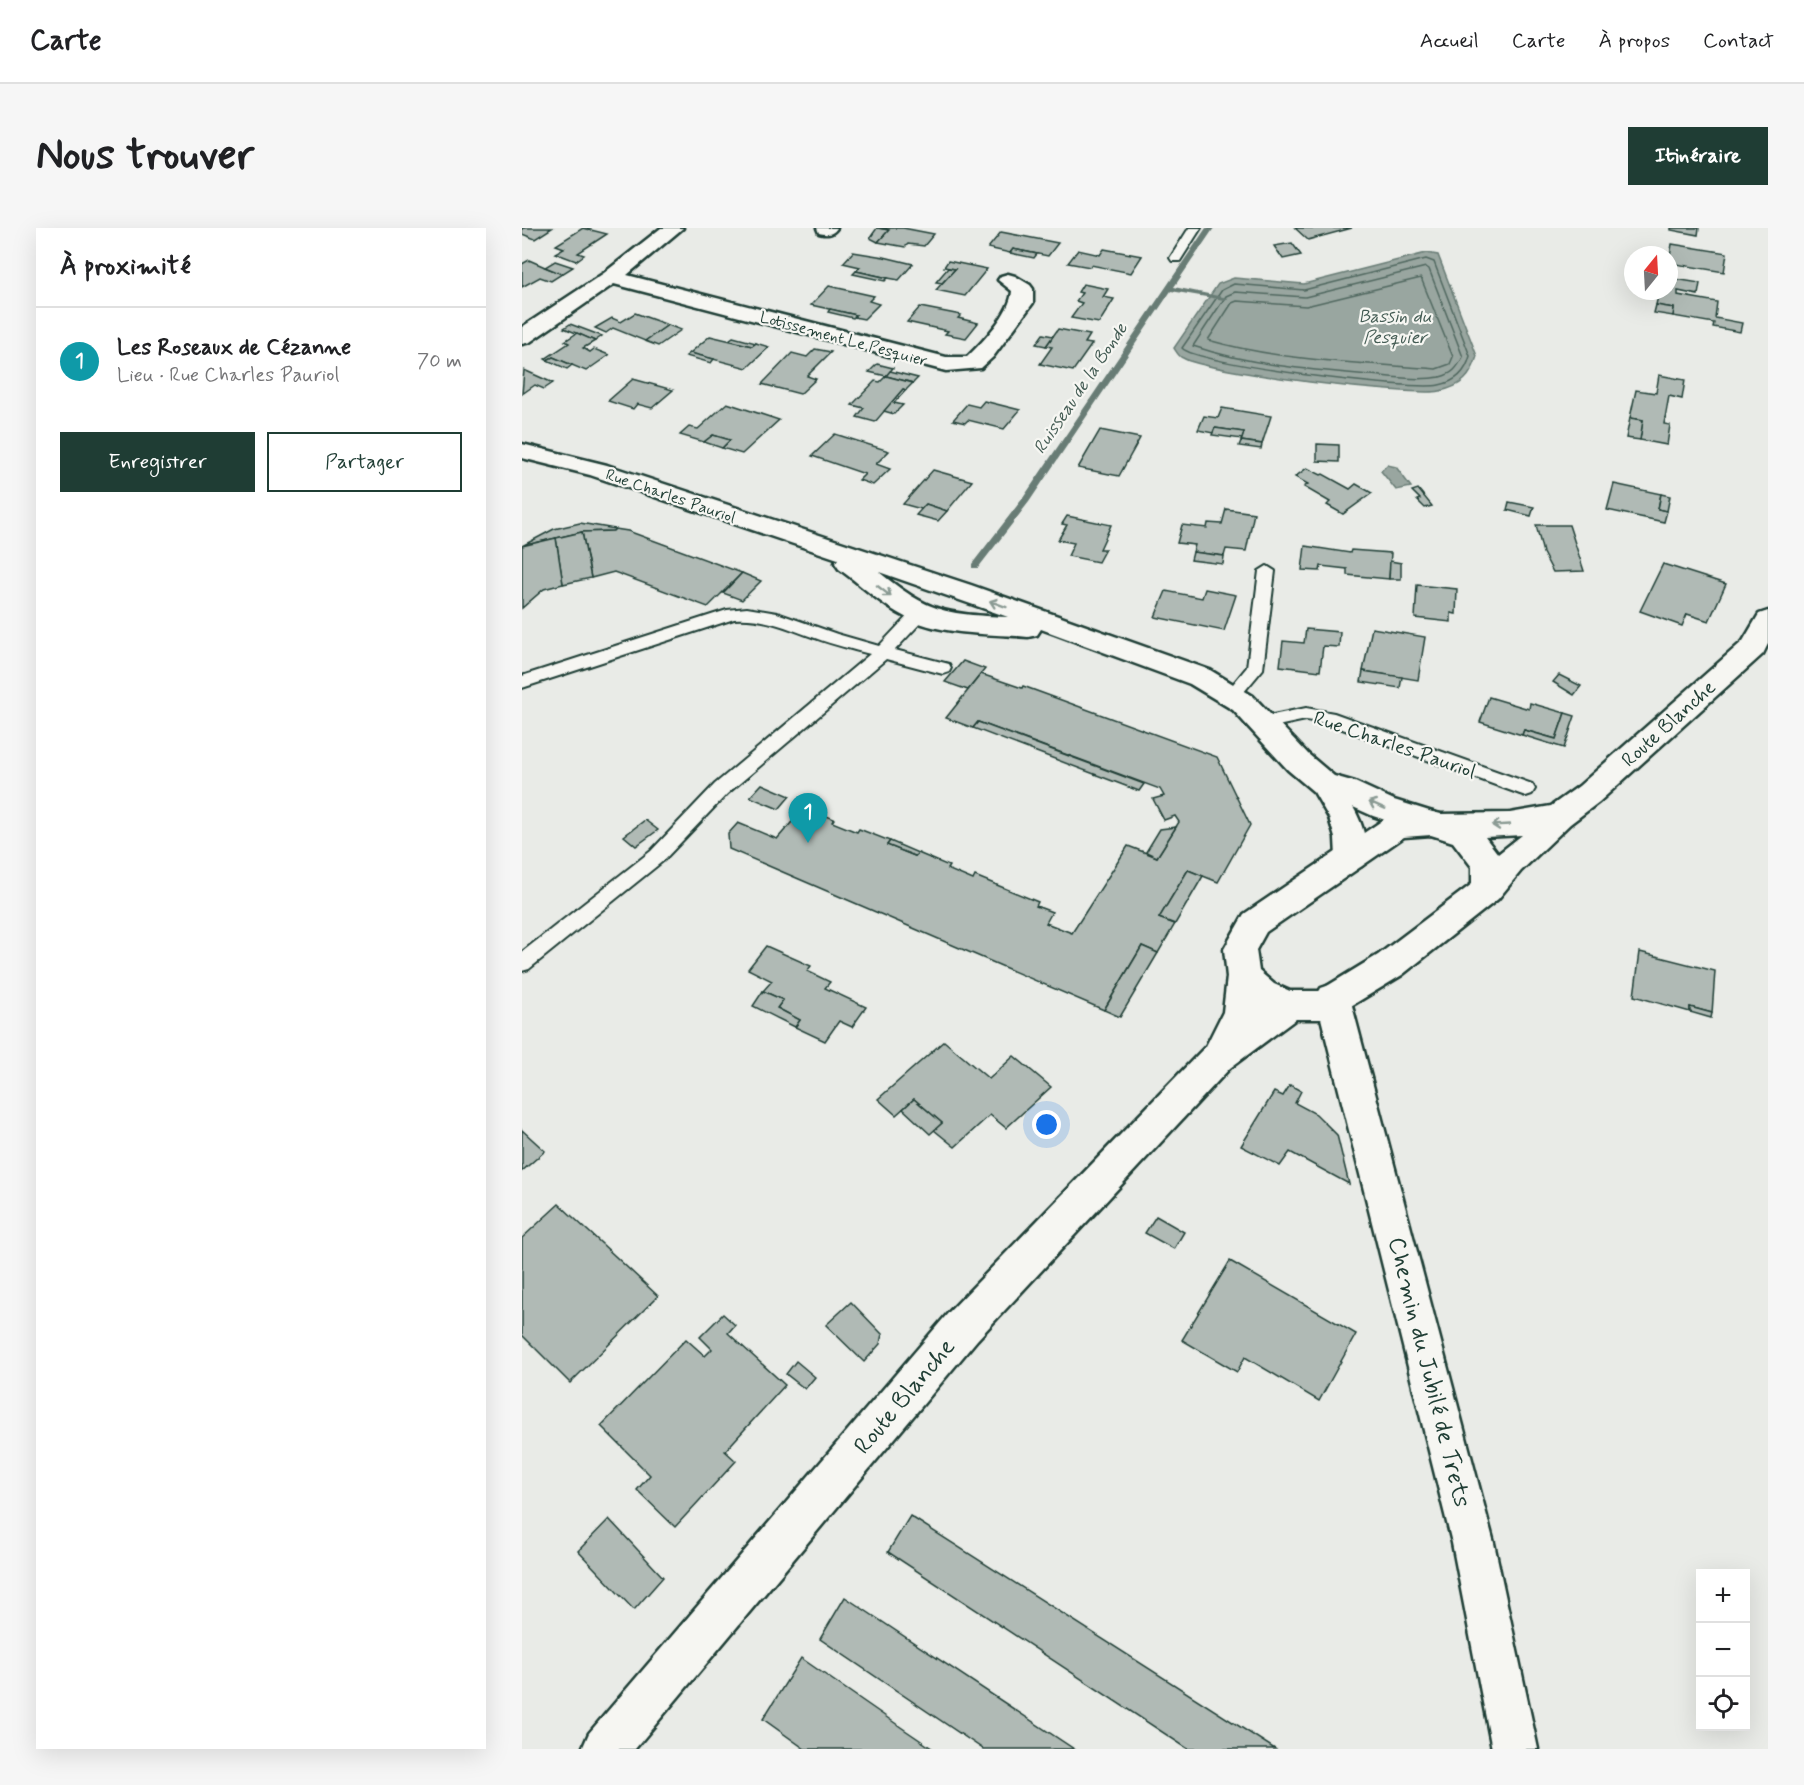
<!DOCTYPE html>
<html lang="fr">
<head>
<meta charset="utf-8">
<style>
	:root { --surface:#fff; --page:#f6f6f6; --text:#202124; --muted:#757577; --line:#e0e0e0; --accent:#1f3d34 }
	body { margin:0; font-family:Mynerve,sans-serif; background:var(--page); color:var(--text) }
	.controls { position:absolute; right:18px; bottom:18px; display:grid; overflow:hidden; border-radius:0px; box-shadow:0 6px 24px #0002 }
	.controls button { width:54px; height:54px; display:grid; place-items:center; padding:0; border:0; border-bottom:2px solid var(--line); background:var(--surface); color:var(--text); font:30px sans-serif }
	.compass { position:absolute; left:1102px; top:18px; width:54px; height:54px; border-radius:50%; background:var(--surface); box-shadow:0 6px 24px #0002; rotate:18deg }
	.you { position:absolute; left:525px; top:897px; width:21px; height:21px; margin:-15px; border:4px solid #fff; border-radius:50%; background:#1a73e8; box-shadow:0 0 0 9px #1a73e833 }
	.badge { display:grid; place-items:center; width:39px; height:39px; border-radius:50%; background:var(--accent); color:#fff; font-size:20px; font-weight:700 }
	.pin { position:absolute; translate:-50% -50px; filter:drop-shadow(0 2px 3px #0008) }
	.pin::after { content:''; position:absolute; top:32px; width:21px; height:18px; background:inherit; clip-path:polygon(0 0,100% 0,50% 100%) }
	.list { margin:0; padding:0; list-style:none }
	h2 { display:flex; justify-content:space-between; align-items:center; height:78px; margin:0; padding:0 24px; font-size:26px }
	h2 small { font-size:20px; font-weight:400; color:var(--muted) }
	.list li { display:grid; grid-template-columns:39px 1fr auto; gap:18px; align-items:center; box-sizing:border-box; height:108px; padding:0 24px; border-top:2px solid var(--line) }
	.list b { display:block; font-size:22px; white-space:nowrap }
	.list p { margin:0; font-size:20px; white-space:nowrap; color:var(--muted) }
	.list em { font-size:20px; font-style:normal; color:var(--muted) }
	.actions { display:flex; gap:12px; padding:18px 24px }
	.actions a { flex:1; padding:14px 0; border:2px solid var(--accent); border-radius:0px; text-align:center; font-size:21px; color:var(--accent) }
	.actions .main { background:var(--accent); color:#fff }
	.icon { flex:none; width:33px; height:33px; fill:none; stroke:currentColor; stroke-width:2; stroke-linecap:round; stroke-linejoin:round }
	.map { position:relative; flex:none; width:1246px; height:1521px; overflow:hidden; border-radius:0px }
	header { display:flex; align-items:center; gap:36px; box-sizing:border-box; height:84px; padding:0 30px; background:var(--surface); border-bottom:2px solid var(--line) }
	header strong { font-size:28px }
	nav { display:flex; gap:33px; margin-inline-start:auto; font-size:21px }
	.intro { display:flex; align-items:center; justify-content:space-between; box-sizing:border-box; height:144px; padding:0 36px }
	h1 { margin:0; font-size:42px }
	.button { padding:15px 27px; border-radius:0px; background:var(--accent); color:#fff; font-size:21px; font-weight:700 }
	main { display:flex; gap:36px; padding:0 36px }
	aside { flex:1; background:var(--surface); border-radius:0px; box-shadow:0 6px 24px #0002 }
	.map>svg:first-child { display:block }
	.water { fill:#99a6a0; stroke:#687c75; stroke-width:1.5 }
	.lines { fill:none; stroke-linecap:round; stroke-linejoin:round }
	.shore { stroke:#50675f; stroke-width:1.5 }
	.stream { fill:#687c75; fill-rule:evenodd }
	.building { fill:#b0bab5; stroke:#1f3d34; stroke-width:1.5 }
	.service-casing { stroke:#1f3d34; stroke-width:4 }
	.minor-casing { stroke:#1f3d34; stroke-width:5 }
	.tertiary-casing { stroke:#1f3d34; stroke-width:5 }
	.service { fill:#f6f6f2; fill-rule:evenodd }
	.minor { fill:#f6f6f2; fill-rule:evenodd }
	.tertiary { fill:#f6f6f2; fill-rule:evenodd }
	.oneway { stroke:#8a9a93 }
	.labels { text-anchor:middle; stroke-width:4.5; stroke-linejoin:round; paint-order:stroke }
	.far-street-label { font-size:16px; fill:#1f3d34; stroke:#f6f6f2 }
	.far-water-label { font-size:18px; font-style:italic; fill:#445c54; stroke:#f6f6f2 }
	.street-label { font-size:20px; fill:#1f3d34; stroke:#f6f6f2 }
	.near-street-label { font-size:24px; fill:#1f3d34; stroke:#f6f6f2 }
</style>
</head>
<body>
<header>
<strong>Carte</strong>
<nav><a>Accueil</a><a>Carte</a><a>À propos</a><a>Contact</a></nav>
</header>
<div class="intro"><h1>Nous trouver</h1><a class="button">Itinéraire</a></div>
<main>
<aside>
<h2>À proximité<small></small></h2>
<ul class="list">
<li><span class="badge" style="background:#0f9aa8">1</span><div><b>Les Roseaux de Cézanne</b><p>Lieu · Rue Charles Pauriol</p></div><em>70 m</em></li>
</ul>
<div class="actions"><a class="main">Enregistrer</a><a>Partager</a></div>
</aside>
<div class="map">
<svg width="1246" height="1521" viewBox="0 0 1246 1521">
	<rect width="100%" height="100%" fill="#e9ebe7"/>
	<filter id="ink" filterUnits="userSpaceOnUse"><feTurbulence type="fractalNoise" baseFrequency=".0167" numOctaves="2"/><feDisplacementMap in="SourceGraphic" scale="12" xChannelSelector="R" yChannelSelector="G"/><feConvolveMatrix kernelMatrix="1 2 1 2 8 2 1 2 1" color-interpolation-filters="sRGB"/></filter>
	<g filter="url(#ink)">
		<g class="water">
			<path d="M904 25 916 27 955 128C949 149 940 158 918 163 891 169 683 144 661 130 657 129 654 123 652 120L696 56 712 50 782 56Z"/>
			<polygon points="865,237 874,239 889,259 874,262 859,243"/>
		</g>
		<g class="lines">
			<g class="shore">
				<path d="M904 31 912 34 948 128C944 144 933 154 917 157 889 163 673 136 660 120L700 62 712 56 782 62Z"/>
				<path d="M904 39 907 41 941 129C935 140 931 146 918 149 896 153 871 149 849 147 790 142 727 137 671 118L704 68 713 64 783 69Z"/>
				<path d="M899 50 931 129 928 136 914 141C838 135 759 133 686 112L710 75 715 73 784 78Z"/>
			</g>
			<polygon class="stream" points="684,0 692,0 652,59 706,70 702,72 649,63 507,274 456,340 450,340 450,336 501,270"/>
		</g>
		<g class="building">
			<polygon points="0,0 30,0 13,11 0,6"/>
			<polygon points="61,0 85,6 56,25 62,27 54,33 33,25 42,20 34,17"/>
			<polygon points="355,0 367,2 356,14 348,10"/>
			<polygon points="357,0 381,0 412,6 402,18 386,16 383,19 356,14 367,2"/>
			<polygon points="773,0 830,0 786,12"/>
			<polygon points="1149,0 1177,0 1176,7 1149,2"/>
			<polygon points="479,4 536,15 526,28 491,21 488,25 466,20"/>
			<polygon points="770,15 779,27 761,31 752,18"/>
			<polygon points="1150,16 1205,25 1202,44 1147,35"/>
			<polygon points="491,21 515,26 512,30 488,25"/>
			<polygon points="582,21 620,28 609,45 569,37 568,39 546,35 556,22 578,27"/>
			<polygon points="331,24 362,29 391,36 377,52 366,50 334,43 338,39 321,35"/>
			<polygon points="7,32 23,39 40,46 29,53 18,49 0,59 0,36"/>
			<polygon points="33,33 51,39 40,46 23,39"/>
			<polygon points="426,33 465,41 443,68 414,62 433,41 422,39"/>
			<polygon points="426,40 433,41 420,55 414,54"/>
			<polygon points="334,43 366,50 363,53 331,46"/>
			<polygon points="1147,50 1178,55 1176,67 1156,63 1156,67 1195,74 1193,90 1220,95 1218,104 1191,99 1192,95 1151,88 1152,80 1134,77 1137,63 1147,63"/>
			<polygon points="561,56 586,61 581,69 592,71 577,95 549,90 560,75 554,73 560,65 556,64"/>
			<polygon points="307,58 352,68 347,73 357,76 342,91 332,89 334,87 289,77"/>
			<polygon points="1134,77 1152,80 1151,88 1132,85"/>
			<polygon points="398,79 439,87 436,90 456,95 444,110 423,106 426,103 385,94"/>
			<polygon points="308,81 334,87 331,90 306,84"/>
			<polygon points="113,85 146,97 123,113 91,100 84,105 73,100 90,90 99,94"/>
			<polygon points="48,96 80,108 73,113 42,100"/>
			<polygon points="146,97 159,102 136,118 123,113"/>
			<polygon points="536,101 568,107 563,115 570,116 551,143 518,136 530,119 524,118"/>
			<polygon points="55,105 73,113 61,120 68,124 72,121 87,127 64,143 31,129 25,132 23,131 47,115 43,113"/>
			<polygon points="521,106 531,108 524,118 514,116"/>
			<polygon points="188,108 230,118 234,115 247,119 225,140 168,125"/>
			<polygon points="211,109 234,115 230,118 207,112"/>
			<polygon points="293,121 309,124 285,148 294,151 278,166 240,156 270,125 285,129"/>
			<polygon points="168,125 192,131 189,135 164,128"/>
			<polygon points="31,129 50,137 45,141 25,132"/>
			<polygon points="355,136 371,140 364,148 347,144"/>
			<polygon points="2,142 31,155 22,161 13,157 0,166"/>
			<polygon points="368,143 396,150 391,155 364,148"/>
			<polygon points="1137,147 1163,152 1160,171 1147,168 1142,196 1148,197 1145,217 1118,212 1121,192 1108,190 1114,162 1134,165"/>
			<polygon points="364,148 391,155 384,162 381,161 353,194 335,189 342,180 330,177 353,153 358,154"/>
			<polygon points="111,151 151,162 130,180 115,176 111,181 86,173"/>
			<polygon points="381,161 384,162 372,175 381,177 372,186 362,183"/>
			<polygon points="462,173 498,182 482,201 446,192 443,195 431,192 445,176 457,179"/>
			<polygon points="205,175 257,192 220,226 200,220 208,212 191,207 182,214 158,207 167,199 176,201"/>
			<polygon points="700,180 749,188 740,216 719,213 722,204 693,200 691,205 676,202 682,188 696,190"/>
			<polygon points="1108,190 1121,192 1118,212 1104,210"/>
			<polygon points="693,200 722,204 720,211 690,207"/>
			<polygon points="578,202 618,210 597,248 556,240"/>
			<polygon points="313,206 367,223 354,236 368,241 351,257 337,252 343,246 290,228"/>
			<polygon points="191,207 208,212 200,220 182,214"/>
			<polygon points="719,213 740,216 739,221 717,218"/>
			<polygon points="795,216 817,217 817,234 795,233"/>
			<polygon points="785,240 799,247 801,246 828,261 834,256 850,265 821,286 805,277 808,274 782,259 786,256 773,249"/>
			<polygon points="411,242 450,253 425,283 404,276 399,281 381,276"/>
			<polygon points="1092,256 1139,266 1136,281 1145,283 1142,294 1085,282"/>
			<polygon points="896,261 910,278 903,280 895,272 898,271 890,263"/>
			<polygon points="1139,266 1148,268 1145,283 1136,281"/>
			<polygon points="987,274 1012,279 1009,288 985,282"/>
			<polygon points="404,276 425,283 416,293 394,287"/>
			<polygon points="704,281 732,285 724,323 704,321 702,328 671,324 673,317 655,315 660,297 685,300 686,295 700,296"/>
			<polygon points="545,288 589,297 578,321 583,321 576,334 546,328 552,315 536,312 545,297 540,296"/>
			<polygon points="58,295 93,301 91,303 60,304 0,318 32,301"/>
			<polygon points="1014,297 1047,297 1062,343 1031,344 1021,325"/>
			<polygon points="93,301 106,303 220,345 186,379 92,344 69,350 60,304 91,303"/>
			<polygon points="60,304 69,350 41,356 34,310"/>
			<polygon points="34,310 41,356 22,361 0,380 0,318"/>
			<polygon points="783,318 828,325 829,322 869,325 867,351 825,347 825,341 799,338 798,343 780,342"/>
			<polygon points="671,324 702,328 701,336 669,332"/>
			<polygon points="868,333 879,335 879,351 867,351"/>
			<polygon points="1141,336 1204,356 1187,393 1165,386 1160,398 1118,383"/>
			<polygon points="220,345 239,353 220,372 201,365"/>
			<polygon points="895,357 935,361 934,386 929,385 929,394 893,390"/>
			<polygon points="683,361 714,367 702,403 633,389 644,363 680,370"/>
			<polygon points="850,400 903,409 896,452 841,443"/>
			<polygon points="784,401 818,404 817,419 801,418 798,443 758,438 761,413 782,415"/>
			<polygon points="441,433 463,441 446,462 423,454"/>
			<polygon points="841,443 880,449 878,460 839,454"/>
			<polygon points="459,446 500,460 501,458 695,529 728,597 696,654 666,642 637,690 653,696 636,725 620,718 582,782 207,621 206,606 216,595 255,611 283,579 312,591 310,594 335,604 337,601 368,613 365,617 393,628 396,625 427,638 425,641 451,652 453,648 516,674 514,678 530,684 524,695 550,705 606,618 635,629 657,594 653,588 642,592 631,571 642,568 638,561 456,494 451,500 424,490"/>
			<polygon points="1037,447 1059,458 1052,467 1031,454"/>
			<polygon points="967,469 1007,481 1008,475 1043,485 1034,511 1002,502 1000,507 958,494"/>
			<polygon points="1043,485 1053,488 1042,520 1000,507 1002,502 1034,511"/>
			<polygon points="456,494 622,556 617,563 451,500"/>
			<polygon points="240,556 268,568 257,581 228,569"/>
			<polygon points="123,592 136,602 114,618 102,608"/>
			<polygon points="654,599 635,629 624,624 638,601"/>
			<polygon points="368,613 396,625 393,628 365,617"/>
			<polygon points="666,642 681,648 653,696 637,690"/>
			<polygon points="244,718 289,738 285,743 308,754 303,760 344,779 330,799 317,793 303,813 273,799 278,792 255,780 261,772 241,763 250,753 226,741"/>
			<polygon points="620,718 636,725 598,789 582,782"/>
			<polygon points="1118,724 1193,743 1190,785 1168,779 1168,784 1112,768"/>
			<polygon points="241,763 261,772 255,780 278,792 273,799 231,778"/>
			<polygon points="1168,779 1190,785 1189,790 1168,784"/>
			<polygon points="422,813 467,851 492,828 529,859 484,900 468,887 433,919 412,902 420,895 392,871 374,887 356,871"/>
			<polygon points="768,857 779,863 773,875 794,886 815,907 827,956 768,924 758,938 719,918 752,864 761,868"/>
			<polygon points="392,871 420,895 408,906 381,881"/>
			<polygon points="0,902 23,923 0,943"/>
			<polygon points="37,976 136,1068 48,1155 0,1107 0,1010"/>
			<polygon points="634,988 662,1004 652,1021 623,1005"/>
			<polygon points="708,1033 834,1106 797,1173 723,1129 715,1144 660,1112"/>
			<polygon points="329,1074 360,1106 358,1116 342,1134 304,1097"/>
			<polygon points="201,1086 213,1097 206,1105 263,1157 203,1223 214,1233 153,1299 115,1262 128,1247 79,1198 164,1111 183,1128 190,1121 178,1109"/>
			<polygon points="274,1133 293,1149 283,1161 264,1146"/>
			<polygon points="388,1288 753,1521 666,1521 366,1324"/>
			<polygon points="87,1291 141,1349 112,1382 56,1323"/>
			<polygon points="323,1369 552,1521 461,1521 298,1411"/>
			<polygon points="279,1430 383,1502 411,1521 283,1521 241,1491"/>
		</g>
		<g class="lines">
			<defs>
				<g id="service">
					<polygon points="667,0 679,0 658,33 650,33 648,30"/>
					<polygon points="745,338 753,343 741,441 716,471 704,471 702,467 725,439 737,343"/>
					<path d="M225 380 255 385 315 406 357 418 392 381H404L406 385 404 389 373 422 427 436 429 440 427 444 421 446 364 431 205 566 141 633 7 741 0 743V724L129 623 193 556 348 426C330 421 311 417 293 410 265 400 242 389 212 391L0 460V448L205 382Z"/>
					<polygon points="784,480 812,485 1010,556 1013,561 1010,566 1004,568 998,566 804,495 784,492 741,501 735,499 733,495 735,491 741,489"/>
				</g>
				<g id="minor">
					<path d="M139 0H161L105 47 424 129H445C460 115 489 84 490 63L476 52 479 48 486 46 493 48 508 57 511 61V75L471 129 459 140 424 143 92 56 8 114 0 116V99L82 45Z"/>
					<path d="M295 0H315C310 7 305 7 297 5Z"/>
					<path d="M0 216 85 237 449 357 688 442 731 468 786 526 812 548 833 554 872 572 920 587 924 595 920 603 909 607 851 588 831 579C841 596 849 620 840 638L829 641 818 638 814 629 813 610 807 590 792 564 766 542 711 482 668 456 519 401 515 407 506 409C462 405 415 408 376 385 355 373 337 355 317 341L313 335 316 331 68 247 0 230ZM357 344 486 389C422 386 408 385 357 344Z"/>
					<polygon points="811,756 823,760 828,770 972,1315 1016,1521 970,1521 930,1315 794,770 799,760"/>
				</g>
				<path id="tertiary" d="M1246 383V416L1241 426 1077 574 1048 596 999 643 976 671 880 747 814 787 802 791H774L708 840 455 1112 113 1521H60L67 1505 427 1084 684 818 701 784 705 749 702 721 722 686 864 590C881 584 902 581 919 586L988 585 1029 578 1057 558 1221 413 1237 386ZM909 607 931 614 950 639V656L856 727 797 763H768L752 756 737 743 734 722 744 704 882 609ZM1000 607 976 626 963 609Z"/>
			</defs>
			<use href="#service" class="service-casing"/>
			<use href="#minor" class="minor-casing"/>
			<use href="#tertiary" class="tertiary-casing"/>
			<use href="#service" class="service"/>
			<use href="#minor" class="minor"/>
			<use href="#tertiary" class="tertiary"/>
		</g>
		<defs><path id="oneway-shaft" d="M-6 0H5M1.5-3L5.5 0L1.5 3" fill="none" stroke-width="1.6" stroke-linecap="round" stroke-linejoin="round" transform="scale(1.5)"/></defs>
		<g class="oneway">
			<use href="#oneway-shaft" transform="translate(362 363) rotate(38)"/>
			<use href="#oneway-shaft" transform="translate(476 376) rotate(-160)"/>
			<use href="#oneway-shaft" transform="translate(855 577) rotate(-156)"/>
			<use href="#oneway-shaft" transform="translate(979 597) rotate(177)"/>
		</g>
	</g>
	<g class="labels">
		<g class="far-street-label">
			<text transform="translate(322 110) rotate(15)" y="6">Lotissement Le Pesquier</text>
			<text transform="translate(149 267) rotate(19)" y="6">Rue Charles Pauriol</text>
		</g>
		<g class="far-water-label">
			<text x="873" y="94">Bassin du<tspan x="873" dy="21">Pesquier</tspan></text>
			<text transform="translate(558 160) rotate(-56)" y="6">Ruisseau de la Bonde</text>
		</g>
		<g class="street-label">
			<text transform="translate(1146 495) rotate(-42)" y="7">Route Blanche</text>
			<text transform="translate(873 516) rotate(19)" y="7">Rue Charles Pauriol</text>
		</g>
		<g class="near-street-label">
			<text transform="translate(908 1144) rotate(76)" y="8">Chemin du Jubilé de Trets</text>
			<text transform="translate(382 1168) rotate(-50)" y="8">Route Blanche</text>
		</g>
	</g>
</svg>
<div class="controls">
<button>+</button>
<button>−</button>
<button><svg class="icon" aria-label="locate" viewBox="0 0 24 24"><circle cx="12" cy="12" r="6"/><path d="M12 2v4M12 18v4M2 12h4M18 12h4"/></svg></button>
</div>
<svg class="compass" viewBox="-18 -18 36 36"><path d="M0-13l5 13h-10z" fill="#e53935"/><path d="M0 13l5-13h-10z" fill="#757577"/></svg>
<div class="you"></div>
<div class="pin badge" style="left:286px;top:615px;background:#0f9aa8">1</div>
</div>
</main>
</body>
</html>
